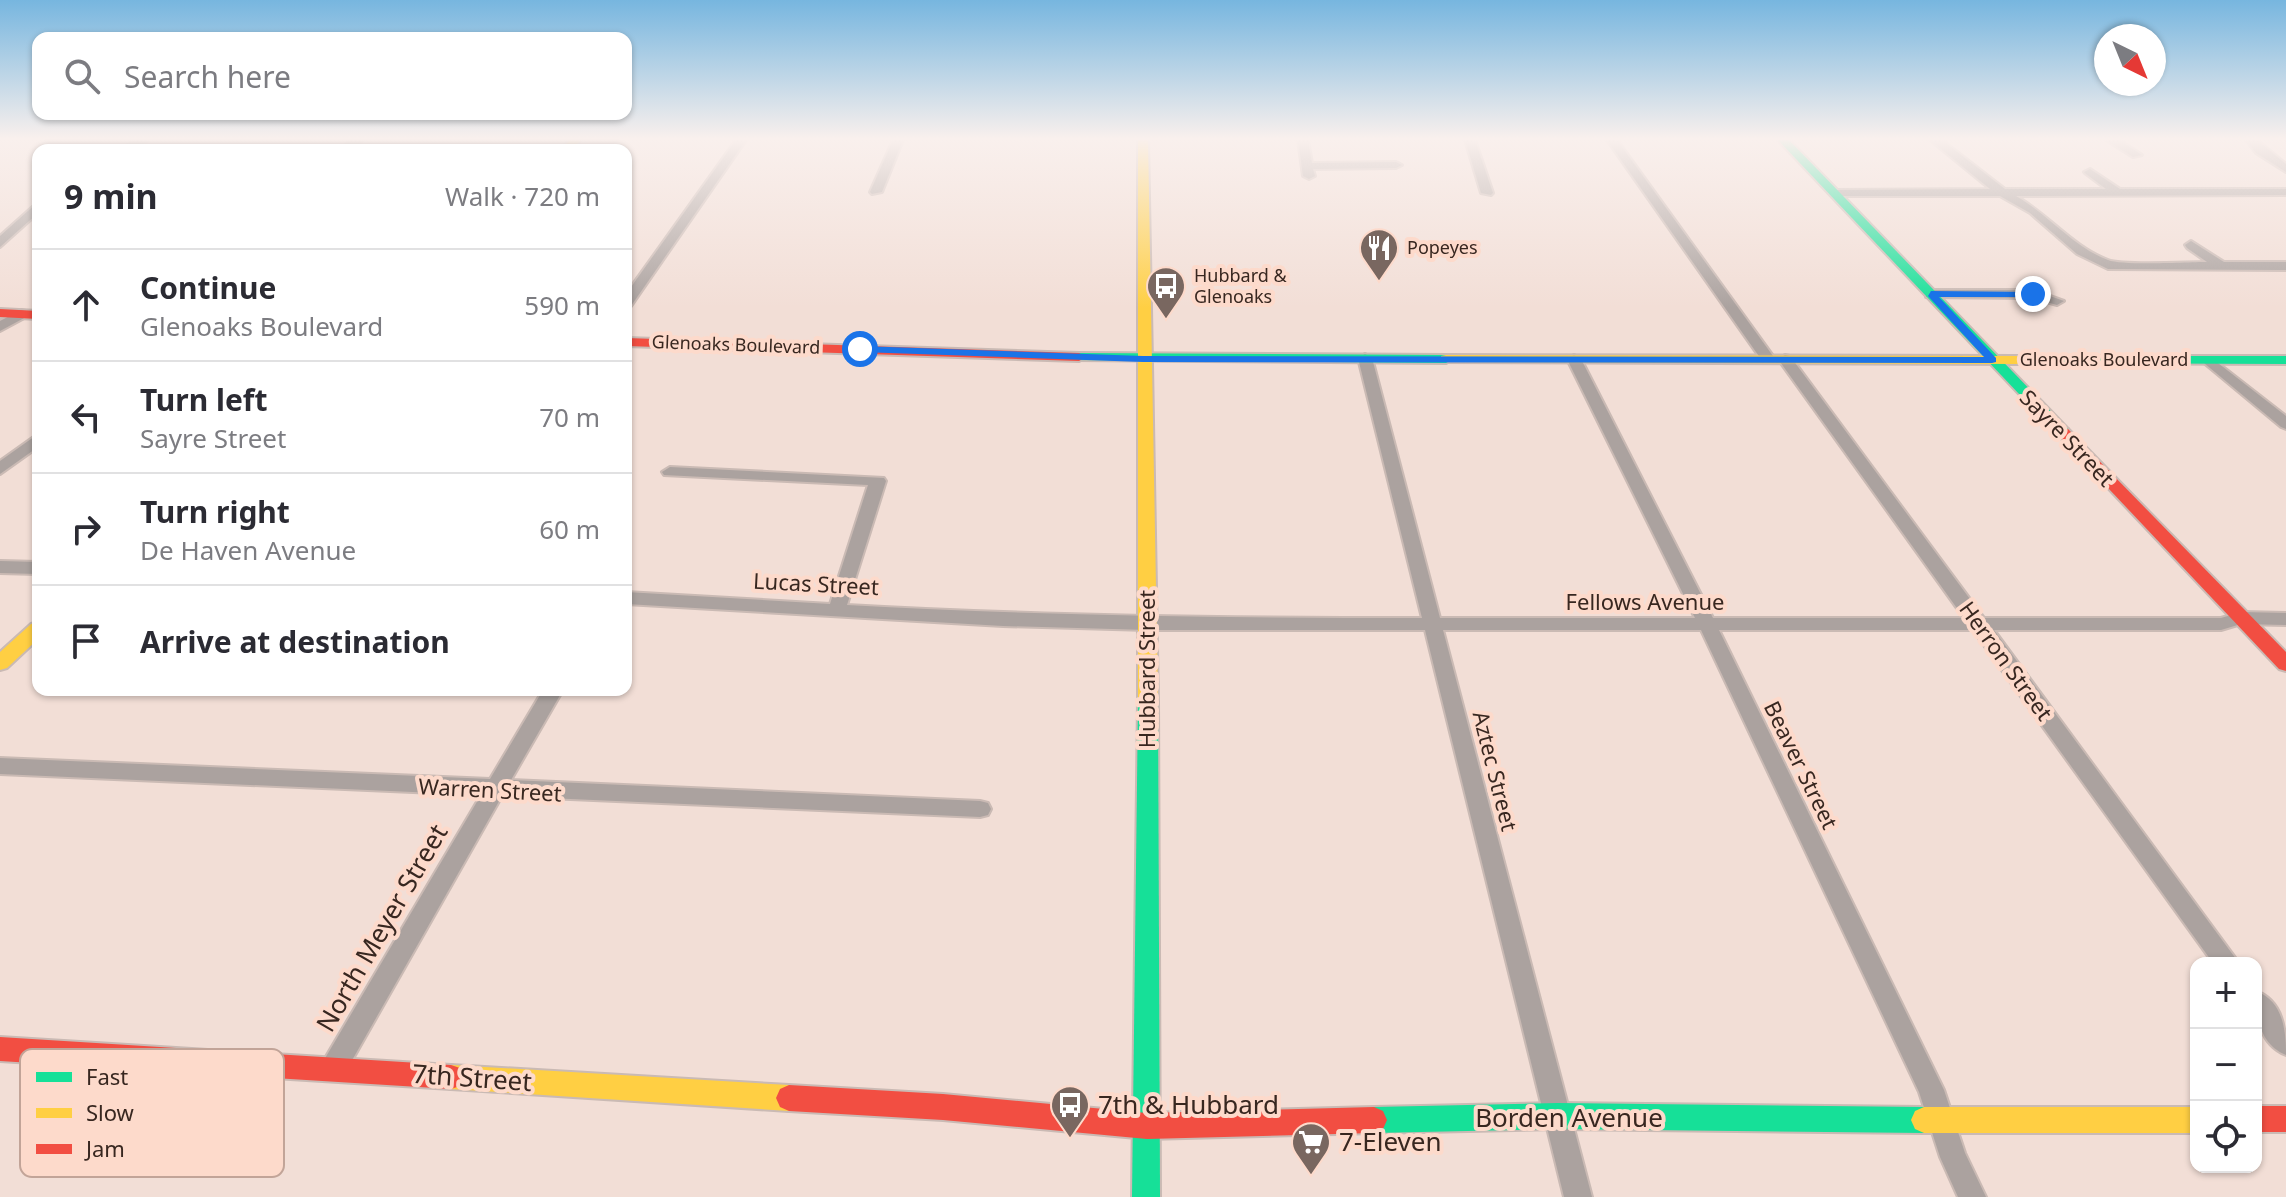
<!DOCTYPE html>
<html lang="en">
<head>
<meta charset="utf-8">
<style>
	:root { --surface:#fff; --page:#f7f7f7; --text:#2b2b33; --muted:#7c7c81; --line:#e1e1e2 }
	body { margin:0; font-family:"Noto Sans",sans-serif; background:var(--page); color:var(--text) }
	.controls { position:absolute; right:24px; bottom:24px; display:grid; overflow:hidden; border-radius:16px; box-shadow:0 2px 6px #0004 }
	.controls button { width:72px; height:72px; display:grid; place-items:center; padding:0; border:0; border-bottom:2px solid var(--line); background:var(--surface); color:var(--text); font:40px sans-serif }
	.compass { position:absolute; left:2094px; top:24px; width:72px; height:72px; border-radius:50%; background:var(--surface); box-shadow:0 2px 6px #0004; rotate:137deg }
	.stop { position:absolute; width:24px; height:24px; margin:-18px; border:6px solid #1a73e8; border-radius:50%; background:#fff }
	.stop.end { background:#1a73e8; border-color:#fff; box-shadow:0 2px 8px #0008 }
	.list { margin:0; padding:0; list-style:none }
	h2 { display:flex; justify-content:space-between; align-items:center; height:104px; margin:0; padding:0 32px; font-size:34px }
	h2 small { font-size:26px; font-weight:400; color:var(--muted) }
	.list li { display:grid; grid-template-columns:52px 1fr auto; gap:24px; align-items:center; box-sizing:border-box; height:112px; padding:0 32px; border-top:2px solid var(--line) }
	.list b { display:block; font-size:30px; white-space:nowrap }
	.list p { margin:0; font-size:26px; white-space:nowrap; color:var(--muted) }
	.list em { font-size:26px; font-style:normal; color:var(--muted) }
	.icon { flex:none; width:44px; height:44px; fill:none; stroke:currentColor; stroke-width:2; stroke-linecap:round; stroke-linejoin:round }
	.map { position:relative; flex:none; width:2286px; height:1197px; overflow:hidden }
	.search { position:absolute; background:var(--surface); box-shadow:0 2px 6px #0004; left:32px; top:32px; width:600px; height:88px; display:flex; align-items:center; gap:20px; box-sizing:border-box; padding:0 28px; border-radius:16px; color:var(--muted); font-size:30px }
	.panel { position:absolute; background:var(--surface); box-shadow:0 2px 6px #0004; left:32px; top:144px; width:600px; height:552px; border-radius:16px }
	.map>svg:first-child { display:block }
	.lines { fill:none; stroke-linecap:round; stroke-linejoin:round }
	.street-casing { stroke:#cabab4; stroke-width:4 }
	.fast-casing { stroke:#cabab4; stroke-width:4 }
	.slow-casing { stroke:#cabab4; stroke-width:4 }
	.jam-casing { stroke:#cabab4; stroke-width:4 }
	.street { fill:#aba29f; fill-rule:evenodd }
	.fast { fill:#16e098; fill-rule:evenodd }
	.slow { fill:#ffcf43; fill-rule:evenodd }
	.jam { fill:#f24e42; fill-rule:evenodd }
	.route { fill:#1a73e8 }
	.labels { text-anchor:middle; stroke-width:8; stroke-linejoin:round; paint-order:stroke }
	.far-poi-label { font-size:18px; fill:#382720; stroke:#fddacb; text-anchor:start }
	.far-street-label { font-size:18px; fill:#382720; stroke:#fddacb }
	.street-label { font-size:22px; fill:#382720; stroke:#fddacb }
	.near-street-label { font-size:26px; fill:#382720; stroke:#fddacb }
	.near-poi-label { font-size:26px; fill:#382720; stroke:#fddacb; text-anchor:start }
	.key { fill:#fddacb; stroke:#c2a498; stroke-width:2 }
	.key-label { font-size:22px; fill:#382720 }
</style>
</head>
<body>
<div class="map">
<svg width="2286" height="1197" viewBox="0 0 2286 1197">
	<rect width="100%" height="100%" fill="#f2ded6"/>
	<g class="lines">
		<defs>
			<g id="street">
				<polygon points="135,140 148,140 134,150 121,150"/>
				<polygon points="351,140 363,140 352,150 340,150"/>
				<polygon points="736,140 746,140 631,306 626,307 626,294"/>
				<polygon points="893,140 903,140 882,192 872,194 870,192"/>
				<polygon points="1298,140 1308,140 1312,163 1396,162 1402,165 1396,168 1313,169 1315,176 1309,179 1303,176"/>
				<polygon points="1465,140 1475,140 1493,193 1491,195 1481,193"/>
				<polygon points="1607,140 1617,140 1773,356 1773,362 1763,362"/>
				<path d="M1930 140H1942L2005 189H2106L2086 174 2084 172 2090 169 2120 189H2286V195L2016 196C2048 214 2073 247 2108 260 2123 266 2186 262 2207 262L2187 248 2185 245 2191 241 2224 262H2286V270L2108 269 2077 254 2030 213 2000 196H1835L1829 193 1835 190 1990 189Z"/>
				<polygon points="2106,140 2119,140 2142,155 2133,157"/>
				<polygon points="2246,140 2257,140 2286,164 2286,172 2256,153"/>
				<polygon points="38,202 38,213 0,247 0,236"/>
				<polygon points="1931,290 2033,290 2064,301 2057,305 2032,298 1926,297 1926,291"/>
				<polygon points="21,310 26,311 26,317 0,331 0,321"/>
				<path d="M1365 354 1372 358 1440 618H1695L1567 359 1574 355 1581 359 1713 618H1964L1778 359 1785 355 1790 356 1984 618H2221L2241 612 2286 613V625L2241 624 2221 630H1994L2239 963H2213L1973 630H1719L1944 1090 1965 1153 1986 1197H1958L1940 1157 1919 1092 1701 630H1443L1592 1197H1564L1425 630H1148L1003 626 626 604V592L830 604 868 485 664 475 662 472 670 467 884 478 886 481 847 605C1039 616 1230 618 1422 618L1358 358Z"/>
				<polygon points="2209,356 2286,416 2286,429 2281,427 2204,363 2204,357"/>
				<polygon points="38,434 38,447 0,474 0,461"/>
				<polygon points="0,561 38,562 38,574 0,573"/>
				<polygon points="543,690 563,690 511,780 980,801 988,803 991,809 988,815 980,817 502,796 342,1078 333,1081 324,1078 320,1069 324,1060 481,795 0,774 0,758 490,779"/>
				<path d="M2256 991C2283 1001 2286 1030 2286 1055 2259 1044 2256 1016 2256 991Z"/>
			</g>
			<g id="fast">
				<polygon points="1778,140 1789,140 2068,429 2068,435 2058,435"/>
				<polygon points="1079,353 1446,355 1453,359 1446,363 1074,360 1072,357"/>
				<polygon points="2019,356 2286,356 2286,364 2014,363 2012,360"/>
				<polygon points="1148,695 1155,697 1158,702 1160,1197 1132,1197 1138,702 1141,697"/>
				<polygon points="1558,1103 1924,1107 1933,1111 1937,1120 1933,1129 1924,1133 1558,1129 1374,1133 1365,1129 1361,1120 1365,1111 1374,1107"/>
			</g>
			<g id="slow">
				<polygon points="570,140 581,140 571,150 560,150"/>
				<polygon points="1138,140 1148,140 1158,702 1155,707 1141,707 1138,702"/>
				<polygon points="1446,355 2019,356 2026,360 2019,364 1441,362 1441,356"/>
				<polygon points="38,622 38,639 7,668 0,670 0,652 31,624"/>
				<polygon points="451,1065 789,1085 798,1089 802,1098 798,1107 789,1111 451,1089 442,1086 438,1077 442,1068"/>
				<polygon points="1924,1107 2196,1107 2196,1133 1924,1133 1915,1129 1911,1120 1915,1111"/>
			</g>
			<g id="jam">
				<polygon points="0,309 38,311 38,319 0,317"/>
				<polygon points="626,338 1079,353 1086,357 1079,361 626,346"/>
				<polygon points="2063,427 2068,429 2286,652 2286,671 2279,669 2058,435 2058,429"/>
				<polygon points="0,1037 451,1065 460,1068 464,1077 460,1086 451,1089 0,1061"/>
				<polygon points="789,1085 943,1094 1147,1113 1374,1107 1383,1111 1387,1120 1383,1129 1374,1133 1147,1139 943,1120 789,1111 780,1107 776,1098 780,1089"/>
				<rect x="2256" y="1106" width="30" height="26"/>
			</g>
		</defs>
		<use href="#street" class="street-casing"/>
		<use href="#fast" class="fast-casing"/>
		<use href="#slow" class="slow-casing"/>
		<use href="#jam" class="jam-casing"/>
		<use href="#street" class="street"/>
		<use href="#fast" class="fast"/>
		<use href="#slow" class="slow"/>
		<use href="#jam" class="jam"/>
	</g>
	<linearGradient id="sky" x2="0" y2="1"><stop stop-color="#77b6df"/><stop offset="0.45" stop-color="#f9f0ed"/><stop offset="1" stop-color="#f9f0ed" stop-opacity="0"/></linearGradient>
	<rect width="2286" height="308" fill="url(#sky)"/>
	<polygon class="route" points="1931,291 2033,292 2037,294 2033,297 1939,297 1996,358 1996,362 1992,363 1143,362 860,352 855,349 860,346 1143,356 1984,357 1928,296"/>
	<defs>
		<symbol id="restaurant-pin" viewBox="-11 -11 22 30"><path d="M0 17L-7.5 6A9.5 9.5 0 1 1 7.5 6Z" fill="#796760" stroke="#fddacb"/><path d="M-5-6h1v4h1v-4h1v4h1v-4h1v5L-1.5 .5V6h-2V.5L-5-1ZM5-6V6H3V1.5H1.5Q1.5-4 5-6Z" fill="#fff"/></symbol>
		<symbol id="bus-pin" viewBox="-11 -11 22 30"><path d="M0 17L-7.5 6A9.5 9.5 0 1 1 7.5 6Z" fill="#796760" stroke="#fddacb"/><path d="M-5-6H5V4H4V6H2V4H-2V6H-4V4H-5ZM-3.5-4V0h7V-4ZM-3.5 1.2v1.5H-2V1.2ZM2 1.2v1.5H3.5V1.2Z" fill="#fff"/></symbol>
		<symbol id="supermarket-pin" viewBox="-11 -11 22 30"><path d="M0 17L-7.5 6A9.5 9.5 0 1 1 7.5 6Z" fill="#796760" stroke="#fddacb"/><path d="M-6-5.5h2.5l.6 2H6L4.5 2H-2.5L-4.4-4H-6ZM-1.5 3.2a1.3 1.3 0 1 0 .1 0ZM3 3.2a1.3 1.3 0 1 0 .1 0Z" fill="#fff"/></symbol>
	</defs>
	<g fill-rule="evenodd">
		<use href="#restaurant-pin" x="1357" y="226" width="44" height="60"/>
		<use href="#bus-pin" x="1144" y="264" width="44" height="60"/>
		<use href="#bus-pin" x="1048" y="1083" width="44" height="60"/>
		<use href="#supermarket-pin" x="1289" y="1120" width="44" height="60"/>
	</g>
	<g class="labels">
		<g class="far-poi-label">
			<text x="1407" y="254">Popeyes</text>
			<text x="1194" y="282">Hubbard &amp;<tspan x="1194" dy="21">Glenoaks</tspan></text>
		</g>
		<g class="far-street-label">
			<text transform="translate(736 345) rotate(2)" y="6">Glenoaks Boulevard</text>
			<text x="2104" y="366">Glenoaks Boulevard</text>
		</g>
		<g class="street-label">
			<text transform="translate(2067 438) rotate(46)" y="8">Sayre Street</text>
			<text transform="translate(816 584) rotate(3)" y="8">Lucas Street</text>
			<text x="1645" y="610">Fellows Avenue</text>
			<text transform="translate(2006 661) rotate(54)" y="8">Herron Street</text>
			<text transform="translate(1147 669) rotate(-90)" y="8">Hubbard Street</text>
			<text transform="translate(1801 765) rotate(64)" y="8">Beaver Street</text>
			<text transform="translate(1495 771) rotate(76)" y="8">Aztec Street</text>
			<text transform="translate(490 790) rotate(3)" y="8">Warren Street</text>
		</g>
		<g class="near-street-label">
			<text transform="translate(382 928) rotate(-60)" y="9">North Meyer Street</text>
			<text transform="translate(472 1078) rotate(4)" y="9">7th Street</text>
			<text x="1569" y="1127">Borden Avenue</text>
		</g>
		<g class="near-poi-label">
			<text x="1098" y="1114">7th &amp; Hubbard</text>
			<text x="1339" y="1151">7-Eleven</text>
		</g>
	</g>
	<rect x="20" y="1049" width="264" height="128" rx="12" class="key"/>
	<rect x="36" y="1072" width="36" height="10" fill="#16e098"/>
	<rect x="36" y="1108" width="36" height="10" fill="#ffcf43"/>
	<rect x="36" y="1144" width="36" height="10" fill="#f24e42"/>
	<g class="key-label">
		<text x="86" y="1085">Fast</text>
		<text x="86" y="1121">Slow</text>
		<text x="86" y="1157">Jam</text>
	</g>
</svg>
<div class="controls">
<button>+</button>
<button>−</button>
<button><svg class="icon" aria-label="locate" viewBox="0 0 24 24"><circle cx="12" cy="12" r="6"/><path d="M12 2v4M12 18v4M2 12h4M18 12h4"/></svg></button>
</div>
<svg class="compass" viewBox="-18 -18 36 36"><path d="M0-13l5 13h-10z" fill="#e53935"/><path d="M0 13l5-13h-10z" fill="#7c7c81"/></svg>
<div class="stop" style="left:860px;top:349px"></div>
<div class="stop end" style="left:2033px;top:294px"></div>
<div class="search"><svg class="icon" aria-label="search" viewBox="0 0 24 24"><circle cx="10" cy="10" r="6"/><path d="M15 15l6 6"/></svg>Search here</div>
<section class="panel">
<h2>9 min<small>Walk · 720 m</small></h2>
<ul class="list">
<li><svg class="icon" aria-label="ahead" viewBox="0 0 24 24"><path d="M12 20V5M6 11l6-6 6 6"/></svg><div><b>Continue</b><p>Glenoaks Boulevard</p></div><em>590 m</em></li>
<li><svg class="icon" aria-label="left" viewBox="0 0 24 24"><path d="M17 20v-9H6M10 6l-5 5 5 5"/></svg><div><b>Turn left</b><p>Sayre Street</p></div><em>70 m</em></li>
<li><svg class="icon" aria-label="right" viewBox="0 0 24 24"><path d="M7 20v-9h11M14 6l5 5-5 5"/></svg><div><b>Turn right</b><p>De Haven Avenue</p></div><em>60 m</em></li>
<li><svg class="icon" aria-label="arrive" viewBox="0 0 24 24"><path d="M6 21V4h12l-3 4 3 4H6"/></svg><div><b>Arrive at destination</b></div></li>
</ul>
</section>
</div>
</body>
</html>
